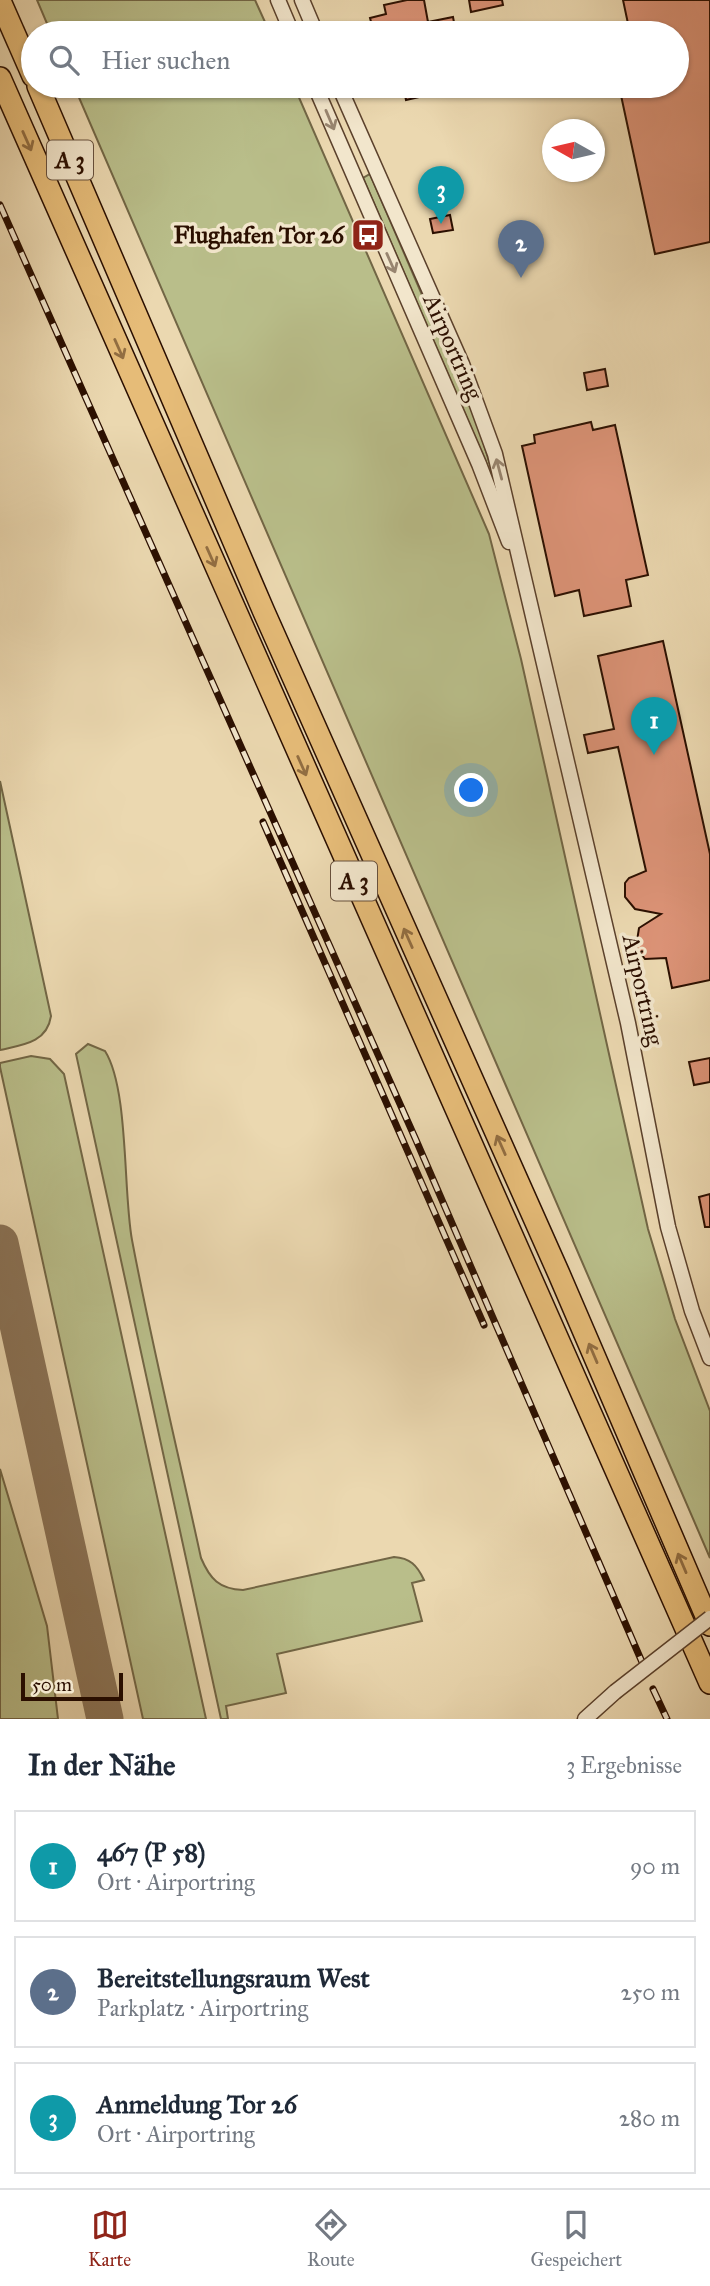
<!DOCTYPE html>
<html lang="de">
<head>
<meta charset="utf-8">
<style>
	:root { --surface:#fff; --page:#f6f6f7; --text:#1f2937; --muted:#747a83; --line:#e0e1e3; --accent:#8f2418 }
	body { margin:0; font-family:"IM FELL Great Primer",serif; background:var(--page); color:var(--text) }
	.compass { position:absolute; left:542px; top:119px; width:63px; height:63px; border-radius:50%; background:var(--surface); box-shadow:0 2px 5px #0004; rotate:278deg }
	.scale { position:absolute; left:21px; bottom:18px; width:102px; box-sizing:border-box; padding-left:7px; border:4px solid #2b0f00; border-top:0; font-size:19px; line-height:24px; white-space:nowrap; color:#2b0f00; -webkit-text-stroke:5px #f2e6cc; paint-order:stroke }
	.you { position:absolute; left:472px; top:791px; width:24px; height:24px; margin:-18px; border:5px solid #fff; border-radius:50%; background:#1a73e8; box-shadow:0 0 0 10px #1a73e833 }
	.badge { display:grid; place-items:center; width:46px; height:46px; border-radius:50%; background:var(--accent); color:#fff; font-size:23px; font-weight:700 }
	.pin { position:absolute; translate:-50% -58px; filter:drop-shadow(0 2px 4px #0008) }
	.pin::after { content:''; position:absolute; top:37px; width:24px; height:21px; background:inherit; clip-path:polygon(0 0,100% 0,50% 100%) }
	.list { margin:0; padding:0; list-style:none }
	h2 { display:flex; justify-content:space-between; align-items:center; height:91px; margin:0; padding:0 28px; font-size:30px }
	h2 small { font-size:23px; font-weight:400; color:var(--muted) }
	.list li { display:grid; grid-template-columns:46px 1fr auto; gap:21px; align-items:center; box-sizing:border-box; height:112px; margin:0 14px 14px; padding:0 14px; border:2px solid var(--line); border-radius:0px }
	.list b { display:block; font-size:26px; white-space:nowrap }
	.list p { margin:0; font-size:23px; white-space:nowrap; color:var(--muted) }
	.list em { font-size:23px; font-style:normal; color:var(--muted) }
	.icon { flex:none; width:38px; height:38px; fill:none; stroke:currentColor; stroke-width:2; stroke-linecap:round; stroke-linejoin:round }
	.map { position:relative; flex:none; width:710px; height:1719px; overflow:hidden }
	.search { position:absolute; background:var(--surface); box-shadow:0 2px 5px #0004; left:21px; right:21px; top:21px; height:77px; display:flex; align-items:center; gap:18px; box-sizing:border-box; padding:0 24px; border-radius:38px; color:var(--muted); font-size:26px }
	.sheet { height:469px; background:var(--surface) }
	nav { display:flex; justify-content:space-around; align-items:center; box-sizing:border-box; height:98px; border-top:2px solid var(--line); background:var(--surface); font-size:19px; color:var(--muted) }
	nav a { display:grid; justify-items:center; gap:4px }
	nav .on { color:var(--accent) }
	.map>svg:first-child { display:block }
	.green { fill:#b9be8a; stroke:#726645; stroke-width:2 }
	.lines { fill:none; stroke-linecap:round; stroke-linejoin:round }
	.taxiway { stroke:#8b7458; stroke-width:37 }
	.building { fill:#dc9377; stroke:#2b0f00; stroke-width:2 }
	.tertiary-casing { stroke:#5b412c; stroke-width:17 }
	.motorway-casing { stroke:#2b0f00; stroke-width:24 }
	.tertiary { stroke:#f2e6cc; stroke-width:14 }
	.motorway { stroke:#e6bc78; stroke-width:21 }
	.rail-casing { stroke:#2b0f00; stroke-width:7 }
	.rail { stroke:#f2e6cc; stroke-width:4.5; stroke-dasharray:13; stroke-linecap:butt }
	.tertiary-bridge-casing { stroke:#5b412c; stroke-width:17; stroke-linecap:butt }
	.tertiary-bridge { stroke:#f2e6cc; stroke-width:14 }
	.oneway { stroke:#988570 }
	.oneway2 { stroke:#926e42 }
	.labels { text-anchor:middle; stroke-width:7; stroke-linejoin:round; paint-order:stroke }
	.shield { fill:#f2e6cc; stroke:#67503d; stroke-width:2 }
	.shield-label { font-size:23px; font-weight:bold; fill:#2b0f00 }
	.poi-label { font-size:24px; font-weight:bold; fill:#2b0f00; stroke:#f2e6cc; text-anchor:end }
	.street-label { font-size:24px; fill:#2b0f00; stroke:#f2e6cc }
</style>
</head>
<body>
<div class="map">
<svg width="710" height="1719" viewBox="0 0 710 1719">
	<rect width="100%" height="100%" fill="#ebd8b0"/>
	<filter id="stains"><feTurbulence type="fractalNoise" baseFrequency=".00286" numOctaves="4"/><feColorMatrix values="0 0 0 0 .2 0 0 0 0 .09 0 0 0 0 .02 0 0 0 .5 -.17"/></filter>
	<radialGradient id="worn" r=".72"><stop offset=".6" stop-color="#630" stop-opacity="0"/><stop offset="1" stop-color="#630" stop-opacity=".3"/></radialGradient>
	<g class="green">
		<polygon points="37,0 255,0 270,33 51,33"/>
		<polygon points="74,86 294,86 489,534 521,659 648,1229 675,1319 710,1411 710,1558"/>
		<polygon points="370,174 478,425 497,488 363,178"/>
		<path d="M0 781 51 1016C47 1043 22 1045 0 1050Z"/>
		<path d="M88 1044 105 1051C129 1089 123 1192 132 1240 152 1346 178 1452 201 1558 210 1579 219 1589 243 1590L394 1557C410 1558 417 1565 424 1580L412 1583 422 1621 277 1654 286 1693 226 1706 228 1719H221L76 1054Z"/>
		<polygon points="31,1056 50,1059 64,1074 206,1719 143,1719 0,1067 0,1063"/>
		<polygon points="0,1469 47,1626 58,1719 0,1719"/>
	</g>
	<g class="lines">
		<polyline class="taxiway" points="0,1243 105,1719"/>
	</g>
	<g class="building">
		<polygon points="407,0 424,0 428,22 453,17 456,33 374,33 370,18 386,14 384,5"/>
		<polygon points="469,0 502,0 503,5 471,12"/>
		<polygon points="623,0 710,0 710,242 655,254 619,86 677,86 677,33 630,33"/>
		<polygon points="403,86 426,86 428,95 406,100"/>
		<polygon points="450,215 453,230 433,233 430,219"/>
		<polygon points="605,369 608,386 587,390 584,373"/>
		<polygon points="591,422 593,430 615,425 648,575 626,580 631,606 584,616 579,590 555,596 522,446 535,443 534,435"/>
		<polygon points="663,641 710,854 710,980 672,988 666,958 645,959 636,947 639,928 661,914 635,909 625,897 625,883 629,878 646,871 618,747 588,753 584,735 614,729 598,656"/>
		<polygon points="710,1058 710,1082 694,1085 689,1062"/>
		<polygon points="710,1194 710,1227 705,1227 699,1197"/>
	</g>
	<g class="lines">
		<defs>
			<g id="tertiary">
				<polyline points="278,0 292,33"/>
				<polyline points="302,0 316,33"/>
				<polyline points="315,86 479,464 509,542"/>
				<polyline points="339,86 462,364 495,454 628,1023 668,1227 692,1311 710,1358"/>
				<polyline points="585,1719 615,1692"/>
			</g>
			<g id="motorway">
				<polyline points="0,1 33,76"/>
				<polyline points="0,78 710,1683"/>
				<polyline points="38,86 264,612 559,1274 710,1625"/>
			</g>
		</defs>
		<use href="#tertiary" class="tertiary-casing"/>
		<use href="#motorway" class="motorway-casing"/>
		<use href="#tertiary" class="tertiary"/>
		<use href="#motorway" class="motorway"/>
		<defs>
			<g id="rail">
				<polyline points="0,205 416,1140 642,1662"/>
				<polyline points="263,822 484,1325"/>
				<polyline points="653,1689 667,1719"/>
			</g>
		</defs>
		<use href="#rail" class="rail-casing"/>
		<use href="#rail" class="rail"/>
		<defs>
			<polyline id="tertiary-bridge" points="615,1692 710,1618"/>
		</defs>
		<use href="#tertiary-bridge" class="tertiary-bridge-casing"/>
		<use href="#tertiary-bridge" class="tertiary-bridge"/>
	</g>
	<defs><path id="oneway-shaft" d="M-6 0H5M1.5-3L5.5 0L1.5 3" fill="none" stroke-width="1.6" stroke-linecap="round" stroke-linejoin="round" transform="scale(1.75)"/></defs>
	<g class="oneway">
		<use href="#oneway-shaft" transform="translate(330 120) rotate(67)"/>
		<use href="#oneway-shaft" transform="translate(391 263) rotate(66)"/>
		<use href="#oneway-shaft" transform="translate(499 469) rotate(-105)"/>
	</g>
	<g class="oneway2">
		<use href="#oneway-shaft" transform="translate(27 141) rotate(66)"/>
		<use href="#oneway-shaft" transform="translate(119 349) rotate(66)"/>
		<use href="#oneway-shaft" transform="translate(211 557) rotate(66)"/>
		<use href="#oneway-shaft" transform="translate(302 766) rotate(66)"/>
		<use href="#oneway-shaft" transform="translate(408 938) rotate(-114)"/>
		<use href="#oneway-shaft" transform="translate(501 1145) rotate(-114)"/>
		<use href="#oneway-shaft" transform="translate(593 1353) rotate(-113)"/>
		<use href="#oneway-shaft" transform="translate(682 1563) rotate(-113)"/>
	</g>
	<defs>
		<symbol id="bus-square" viewBox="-11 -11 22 22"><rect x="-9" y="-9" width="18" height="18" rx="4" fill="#8f2418" stroke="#f2e6cc"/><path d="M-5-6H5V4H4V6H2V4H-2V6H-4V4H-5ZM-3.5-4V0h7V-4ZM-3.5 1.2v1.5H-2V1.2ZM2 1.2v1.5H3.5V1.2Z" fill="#fff"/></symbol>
	</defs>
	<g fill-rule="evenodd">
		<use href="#bus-square" x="349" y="216" width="38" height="38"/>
	</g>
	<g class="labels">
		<g class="shield">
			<rect x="47" y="140.5" width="46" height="39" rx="5"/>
			<rect x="331" y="861.5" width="46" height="39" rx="5"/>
		</g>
		<g class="shield-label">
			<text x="70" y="168">A 3</text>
			<text x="354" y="889">A 3</text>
		</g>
		<g class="poi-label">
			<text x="344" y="243">Flughafen Tor 26</text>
		</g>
		<g class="street-label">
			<text transform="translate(453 347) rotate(66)" y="8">Airportring</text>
			<text transform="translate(643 990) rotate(77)" y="8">Airportring</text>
		</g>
	</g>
	<rect width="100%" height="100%" filter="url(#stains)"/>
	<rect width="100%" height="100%" fill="url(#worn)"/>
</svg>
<svg class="compass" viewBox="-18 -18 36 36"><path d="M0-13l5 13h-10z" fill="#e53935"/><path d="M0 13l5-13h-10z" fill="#747a83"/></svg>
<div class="scale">50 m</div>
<div class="you"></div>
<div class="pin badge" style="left:654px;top:755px;background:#0f9aa8">1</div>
<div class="pin badge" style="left:521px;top:278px;background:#5c6f8a">2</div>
<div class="pin badge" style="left:441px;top:224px;background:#0f9aa8">3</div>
<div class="search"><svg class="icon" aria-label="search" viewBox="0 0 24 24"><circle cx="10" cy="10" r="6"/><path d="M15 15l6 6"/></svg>Hier suchen</div>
</div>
<section class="sheet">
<h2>In der Nähe<small>3 Ergebnisse</small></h2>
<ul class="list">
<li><span class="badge" style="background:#0f9aa8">1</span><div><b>467 (P 58)</b><p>Ort · Airportring</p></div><em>90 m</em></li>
<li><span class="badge" style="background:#5c6f8a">2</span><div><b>Bereitstellungsraum West</b><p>Parkplatz · Airportring</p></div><em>250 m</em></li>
<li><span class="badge" style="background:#0f9aa8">3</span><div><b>Anmeldung Tor 26</b><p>Ort · Airportring</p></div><em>280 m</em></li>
</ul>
</section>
<nav>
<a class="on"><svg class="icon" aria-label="map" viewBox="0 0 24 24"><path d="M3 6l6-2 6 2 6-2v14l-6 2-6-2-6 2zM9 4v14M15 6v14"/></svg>Karte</a>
<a><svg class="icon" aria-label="directions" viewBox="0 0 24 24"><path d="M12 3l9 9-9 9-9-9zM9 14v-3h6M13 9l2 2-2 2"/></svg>Route</a>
<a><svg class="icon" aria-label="saved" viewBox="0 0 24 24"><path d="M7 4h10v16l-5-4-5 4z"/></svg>Gespeichert</a>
</nav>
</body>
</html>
